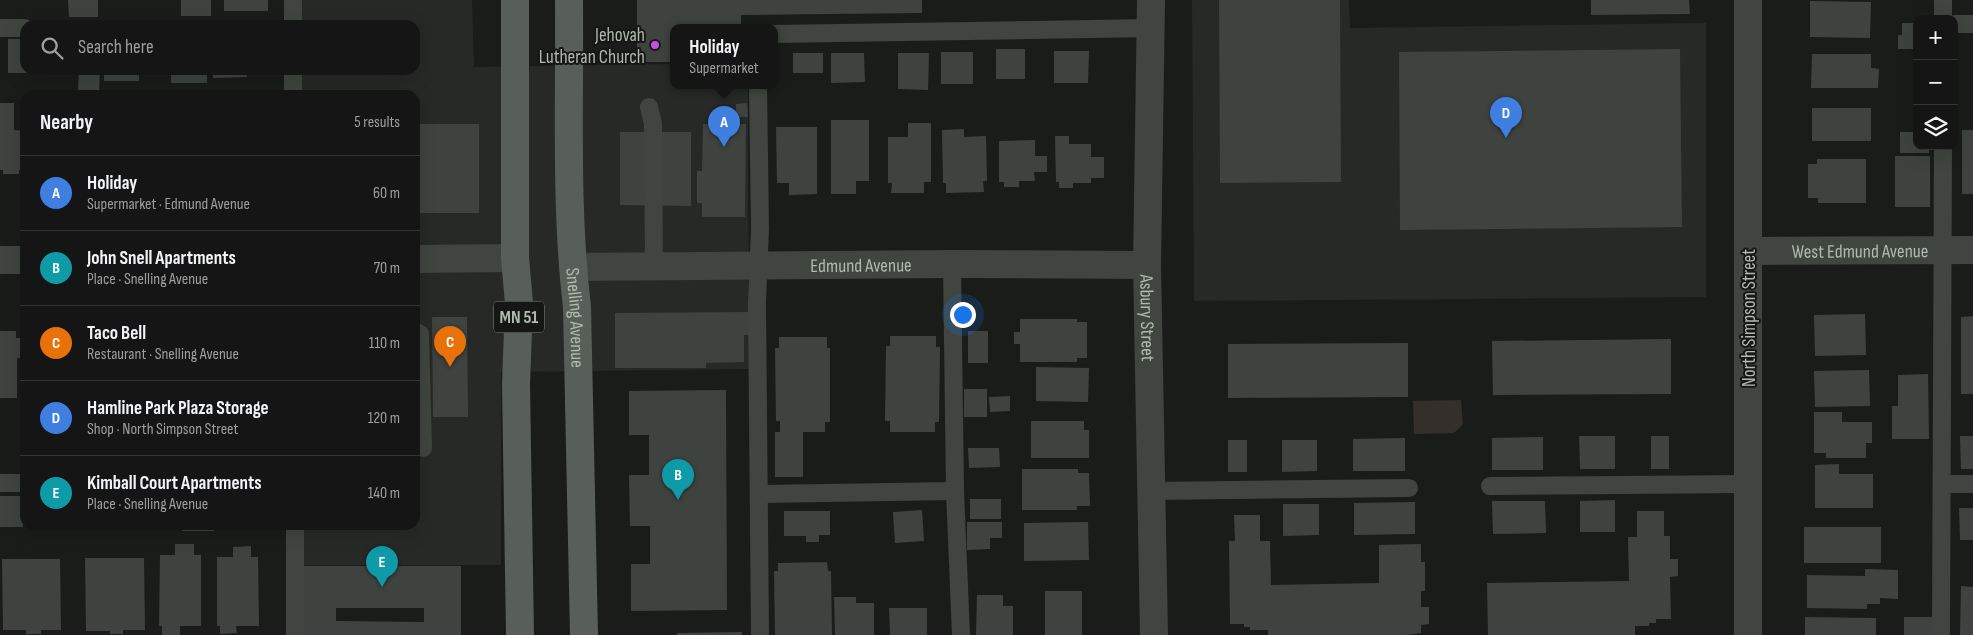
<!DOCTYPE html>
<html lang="en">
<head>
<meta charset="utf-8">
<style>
	:root { --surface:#141514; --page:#1d1e1d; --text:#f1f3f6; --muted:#9d9fa0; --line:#333434; --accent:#1a73e8 }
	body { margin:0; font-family:"Sofia Sans Condensed",sans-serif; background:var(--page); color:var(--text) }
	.controls { position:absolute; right:15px; top:15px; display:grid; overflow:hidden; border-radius:10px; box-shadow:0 5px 20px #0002 }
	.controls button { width:45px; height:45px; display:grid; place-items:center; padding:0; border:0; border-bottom:1px solid var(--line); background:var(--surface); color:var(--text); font:25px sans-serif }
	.you { position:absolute; left:962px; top:314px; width:18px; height:18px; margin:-12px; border:4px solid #fff; border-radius:50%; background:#1a73e8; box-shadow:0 0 0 8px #1a73e833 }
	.badge { display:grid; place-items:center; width:32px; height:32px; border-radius:50%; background:var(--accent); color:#fff; font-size:16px; font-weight:700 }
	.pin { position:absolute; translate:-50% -41px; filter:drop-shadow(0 1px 2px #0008) }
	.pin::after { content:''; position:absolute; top:26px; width:18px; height:15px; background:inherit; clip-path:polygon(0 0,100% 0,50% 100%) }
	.popup { position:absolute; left:670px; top:24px; width:108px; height:65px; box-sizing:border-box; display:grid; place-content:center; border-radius:10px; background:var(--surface); filter:drop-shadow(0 1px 4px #0005); font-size:16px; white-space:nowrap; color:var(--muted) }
	.popup b { font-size:19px; color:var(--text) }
	.popup::after { content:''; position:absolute; left:50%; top:100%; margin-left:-10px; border:10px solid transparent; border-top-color:var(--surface) }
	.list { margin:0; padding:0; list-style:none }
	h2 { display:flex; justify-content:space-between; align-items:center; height:65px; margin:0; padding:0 20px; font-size:21px }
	h2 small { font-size:16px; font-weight:400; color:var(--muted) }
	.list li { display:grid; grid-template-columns:32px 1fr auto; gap:15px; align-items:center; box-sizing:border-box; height:75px; padding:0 20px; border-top:1px solid var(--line) }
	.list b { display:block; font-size:19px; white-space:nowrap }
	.list p { margin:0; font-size:16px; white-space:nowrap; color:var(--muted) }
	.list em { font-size:16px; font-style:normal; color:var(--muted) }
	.icon { flex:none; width:28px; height:28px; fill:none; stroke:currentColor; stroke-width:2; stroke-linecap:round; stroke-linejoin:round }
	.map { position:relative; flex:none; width:1973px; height:635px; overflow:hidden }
	.search { position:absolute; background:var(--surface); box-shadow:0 5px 20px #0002; left:20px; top:20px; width:400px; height:55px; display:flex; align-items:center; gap:12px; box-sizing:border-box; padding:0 18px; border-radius:15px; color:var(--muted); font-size:19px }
	.panel { position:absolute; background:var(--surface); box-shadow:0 5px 20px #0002; left:20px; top:90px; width:400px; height:440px; border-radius:15px }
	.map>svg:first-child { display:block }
	.built { fill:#262926 }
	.green { fill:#352f2c }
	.building { fill:#3f433f; fill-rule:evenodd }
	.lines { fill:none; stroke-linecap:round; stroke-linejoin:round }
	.lane { stroke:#404540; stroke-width:18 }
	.street { stroke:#404540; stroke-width:28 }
	.primary { stroke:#585f58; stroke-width:28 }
	.poi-dot { fill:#c44ee0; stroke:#151715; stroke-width:2 }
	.labels { text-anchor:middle; stroke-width:4; stroke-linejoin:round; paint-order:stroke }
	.shield { fill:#151715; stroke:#828980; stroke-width:1 }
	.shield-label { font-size:18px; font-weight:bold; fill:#b0baae }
	.poi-label { font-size:19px; fill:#b0baae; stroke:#151715; text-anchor:end }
	.street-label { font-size:19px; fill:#b0baae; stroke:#151715 }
</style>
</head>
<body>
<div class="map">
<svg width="1973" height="635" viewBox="0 0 1973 635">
	<rect width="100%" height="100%" fill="#1a1c1a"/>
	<g class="built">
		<polygon points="295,0 472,0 474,67 674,64 674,86 748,86 749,369 501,372 501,565 296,565 296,525 415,525 415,95 295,95 295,70 415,70 415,25 295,25"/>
		<polygon points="1192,0 1349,0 1350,28 1706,23 1706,297 1194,301"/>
	</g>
	<polygon class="green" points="1461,400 1463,424 1454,433 1414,434 1413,401"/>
	<g class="building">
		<polygon points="68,0 98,0 98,17 69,17"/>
		<rect x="181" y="0" width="30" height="16"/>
		<rect x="224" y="0" width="44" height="11"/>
		<polygon points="637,0 922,0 922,13 741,15 741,28 674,28 674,62 637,62"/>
		<polygon points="1219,0 1340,0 1341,182 1220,183"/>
		<polygon points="1591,0 1689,0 1690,14 1591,15"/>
		<polygon points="1810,1 1871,2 1870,38 1810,37"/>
		<rect x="302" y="22" width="31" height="3"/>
		<polygon points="1902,23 1917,23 1917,49 1898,49 1898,35 1902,35"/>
		<polygon points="8,39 25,39 25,70 41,70 41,73 8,73"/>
		<rect x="996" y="49" width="29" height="30"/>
		<polygon points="1680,49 1682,227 1400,230 1399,52"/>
		<polygon points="1054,51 1089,51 1088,83 1054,83"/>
		<rect x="941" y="52" width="32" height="32"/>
		<rect x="793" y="53" width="30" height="20"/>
		<polygon points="831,53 864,53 865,82 831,83"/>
		<polygon points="898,53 929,53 928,90 898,89"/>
		<polygon points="1812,54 1871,54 1871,68 1879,69 1878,88 1811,88"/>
		<polygon points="79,70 100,70 99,92 78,91"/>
		<rect x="104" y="70" width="35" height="11"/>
		<rect x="171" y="70" width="36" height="13"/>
		<polygon points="213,70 247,70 247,77 213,78"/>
		<polygon points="0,103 14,103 14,130 25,131 25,170 19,170 19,174 3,174 3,170 0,170"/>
		<polygon points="747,103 748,117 736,117 736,104"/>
		<rect x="1812" y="108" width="59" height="33"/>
		<polygon points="831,120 869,120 869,181 856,181 856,194 831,194"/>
		<polygon points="908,123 931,123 931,182 924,182 924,193 891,193 892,183 888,183 888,137 908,137"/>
		<rect x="415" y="124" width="64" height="89"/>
		<polygon points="703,124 746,124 745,217 702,217 702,203 697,203 697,171 702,171"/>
		<polygon points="776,127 817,127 817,194 789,195 789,183 777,183"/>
		<polygon points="964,129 964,137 986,136 987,181 983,181 984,192 946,193 946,183 943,183 942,130"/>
		<rect x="1962" y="130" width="11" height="64"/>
		<polygon points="620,132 691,132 691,206 620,205"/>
		<polygon points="1900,132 1917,132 1917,146 1929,146 1929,153 1900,153"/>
		<polygon points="1055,136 1069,136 1069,144 1091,144 1091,157 1104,157 1104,178 1091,178 1091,183 1073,183 1073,188 1059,188 1059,182 1056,182"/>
		<polygon points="1035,140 1035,156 1047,156 1047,172 1034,172 1035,181 1019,181 1019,187 1004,187 1004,182 999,182 999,141"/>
		<rect x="1895" y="156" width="35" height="51"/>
		<polygon points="1817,159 1866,159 1866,203 1818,203 1818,198 1808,198 1808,164 1817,164"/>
		<polygon points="749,312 749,335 744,335 744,362 706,363 706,368 615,368 615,313"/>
		<polygon points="1865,314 1866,355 1815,356 1814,315"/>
		<polygon points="1973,316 1973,394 1961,394 1961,317"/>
		<polygon points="432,317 467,317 468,417 433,417"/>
		<polygon points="1020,319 1077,319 1077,322 1087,322 1087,358 1077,358 1077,362 1020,362 1020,344 1014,344 1014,332 1020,332"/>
		<polygon points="0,331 16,331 16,338 25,338 25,358 17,358 17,398 0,398"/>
		<rect x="968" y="331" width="20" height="32"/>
		<polygon points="890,336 936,336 936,347 940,347 939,422 935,422 935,432 890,432 890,421 885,421 886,346 890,346"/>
		<polygon points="779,337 827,337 827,348 830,348 830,422 825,422 825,432 803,432 803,477 775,477 775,432 780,432 780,421 776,421 775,348 779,348"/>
		<polygon points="1671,339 1671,394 1493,395 1492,341"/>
		<polygon points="1408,343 1408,397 1228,398 1228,344"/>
		<polygon points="1036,367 1089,368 1088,402 1036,401"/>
		<polygon points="1869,370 1870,406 1815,407 1814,371"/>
		<polygon points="1928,374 1929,439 1892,439 1892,406 1898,406 1898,375"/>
		<rect x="964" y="389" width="23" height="28"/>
		<polygon points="726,390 727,610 631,611 631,564 650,564 650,526 630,526 629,475 649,475 649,435 629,435 629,391"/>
		<polygon points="1010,396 1010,411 990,412 989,397"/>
		<polygon points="1814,412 1842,412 1842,422 1872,422 1872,443 1866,443 1866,458 1826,458 1826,453 1814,453"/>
		<polygon points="1031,421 1084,421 1084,430 1089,430 1089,458 1031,458"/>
		<polygon points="1579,436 1615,436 1615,469 1580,469"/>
		<rect x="1651" y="436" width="18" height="33"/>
		<polygon points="1960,436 1973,436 1973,469 1961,469"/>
		<polygon points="1543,437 1543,470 1492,470 1492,438"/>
		<polygon points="1405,438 1405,471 1353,471 1353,439"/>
		<rect x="1228" y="440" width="19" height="32"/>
		<polygon points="1282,440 1317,440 1317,471 1282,472"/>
		<polygon points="968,448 999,448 1000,467 969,468"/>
		<polygon points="1839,464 1839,474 1873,474 1873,508 1815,508 1815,465"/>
		<polygon points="1022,469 1078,469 1078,473 1089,473 1090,506 1077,506 1077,510 1022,510"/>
		<rect x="0" y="496" width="23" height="31"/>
		<rect x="970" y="499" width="31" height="20"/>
		<polygon points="1615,500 1615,532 1580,532 1580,501"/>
		<polygon points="1492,501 1545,501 1546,533 1493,534"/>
		<polygon points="1415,502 1415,534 1354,535 1354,503"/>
		<polygon points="1283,504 1319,504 1319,535 1283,536"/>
		<polygon points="1959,508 1973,508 1973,540 1960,540"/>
		<polygon points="922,510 924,541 895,543 893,512"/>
		<polygon points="784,511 830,511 830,535 819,535 819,542 806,542 806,536 784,536"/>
		<polygon points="1637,511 1664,511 1664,536 1670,536 1670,559 1678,559 1678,576 1670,577 1671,619 1656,619 1656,623 1649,623 1649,626 1635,626 1635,635 1488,635 1487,583 1629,581 1628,537 1637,537"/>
		<polygon points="1234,515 1260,515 1260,541 1270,541 1271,585 1379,583 1379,545 1421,544 1421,562 1425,562 1425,591 1421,591 1421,607 1429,607 1429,624 1421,625 1421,633 1407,635 1268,635 1268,630 1250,630 1250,627 1244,627 1244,624 1230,624 1229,541 1235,541"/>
		<polygon points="967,522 1002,522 1002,538 990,538 990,549 967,550"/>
		<polygon points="1088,522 1089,560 1024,561 1024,523"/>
		<rect x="124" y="525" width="31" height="3"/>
		<rect x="182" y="525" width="32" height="6"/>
		<rect x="1804" y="527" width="77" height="36"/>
		<polygon points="175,544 194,544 194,555 201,555 201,626 180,626 180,635 162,635 162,626 159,626 160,555 175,555"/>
		<polygon points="251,546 251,557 258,557 259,626 236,626 237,633 220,634 220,626 217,626 217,557 233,557 233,547"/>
		<polygon points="85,558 144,558 145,630 123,630 123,634 110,634 110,631 86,631"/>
		<polygon points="2,559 60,559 61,630 41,630 41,634 26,634 26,630 3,630"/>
		<polygon points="827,562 828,571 831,571 832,635 775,635 774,571 778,571 778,563"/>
		<path d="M304 566H461V635H304ZM336 608H424V622L336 621Z"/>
		<polygon points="1865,569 1898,570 1898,599 1880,598 1880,604 1867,604 1867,609 1807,608 1807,575 1865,576"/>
		<polygon points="1961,586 1973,587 1973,635 1960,635"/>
		<rect x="1045" y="591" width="37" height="44"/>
		<polygon points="977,595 1003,595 1003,606 1013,606 1013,635 976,635"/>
		<polygon points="834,597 856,597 856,603 874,603 874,635 835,635"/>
		<polygon points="889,608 927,608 927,635 890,635"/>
		<polygon points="1805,617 1876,618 1876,635 1805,635"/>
		<rect x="1904" y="617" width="30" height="18"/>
		<polygon points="742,632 742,635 677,635 677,633"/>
	</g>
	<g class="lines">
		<g class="lane">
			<polyline points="293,0 293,25"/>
			<polyline points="1943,0 1943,19"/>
			<polyline points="1954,24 1973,24"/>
			<polyline points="0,28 25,28"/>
			<polyline points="774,34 1152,28"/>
			<polyline points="293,70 293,95"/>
			<polyline points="758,86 760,228 757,303 760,635"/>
			<polyline points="649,107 653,124 654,267"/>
			<polyline points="952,264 955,491 961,635"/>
			<polyline points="415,331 420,334 423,448"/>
			<polyline points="0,483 25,483"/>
			<polyline points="1943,484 1973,484"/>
			<polyline points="1490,486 1748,484"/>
			<polyline points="1150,491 1409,488"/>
			<polyline points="759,494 955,491"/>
			<polyline points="295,525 295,635"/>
			<polyline points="1941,635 1943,146"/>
		</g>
		<g class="street">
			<path id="s1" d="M1151 0 1147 265 1154 635"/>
			<polyline points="1748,0 1748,635"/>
			<path id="s2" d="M1748 251 1973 250"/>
			<polyline points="415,259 515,258"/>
			<polyline points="0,260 25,260"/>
			<path id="s3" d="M573 267 952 264 1147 265"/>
		</g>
		<g class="primary">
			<polyline points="515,0 515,258 519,303 516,384 520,635"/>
			<path id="s4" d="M569 0C570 102 565 206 577 307L584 635"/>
		</g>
	</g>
	<circle class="poi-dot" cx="655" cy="45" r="5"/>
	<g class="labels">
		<rect class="shield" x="494" y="301.5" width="50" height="31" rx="4"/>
		<g class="shield-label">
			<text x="519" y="323">MN 51</text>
		</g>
		<g class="poi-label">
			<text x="645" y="41">Jehovah<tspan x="645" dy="22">Lutheran Church</tspan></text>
		</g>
		<g class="street-label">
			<text dy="7" stroke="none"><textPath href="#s2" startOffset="112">West Edmund Avenue</textPath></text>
			<text dy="7" stroke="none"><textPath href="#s3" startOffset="288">Edmund Avenue</textPath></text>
			<text dy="7" stroke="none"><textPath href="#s4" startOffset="318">Snelling Avenue</textPath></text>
			<text dy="7" stroke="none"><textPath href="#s1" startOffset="318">Asbury Street</textPath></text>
			<text transform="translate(1748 318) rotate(-90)" y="7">North Simpson Street</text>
		</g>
	</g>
</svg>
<div class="controls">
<button>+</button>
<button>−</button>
<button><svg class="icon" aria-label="layers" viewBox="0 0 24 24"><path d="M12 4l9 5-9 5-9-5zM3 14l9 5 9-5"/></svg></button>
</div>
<div class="you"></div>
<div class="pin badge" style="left:724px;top:147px;background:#3f7fe0">A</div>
<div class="popup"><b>Holiday</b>Supermarket</div>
<div class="pin badge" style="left:678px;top:500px;background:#0f9aa8">B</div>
<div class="pin badge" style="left:450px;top:367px;background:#e8710a">C</div>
<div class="pin badge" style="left:1506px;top:138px;background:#3f7fe0">D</div>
<div class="pin badge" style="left:382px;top:587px;background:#0f9aa8">E</div>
<div class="search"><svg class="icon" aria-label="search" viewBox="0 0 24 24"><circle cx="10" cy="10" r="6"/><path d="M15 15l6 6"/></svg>Search here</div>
<section class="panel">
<h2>Nearby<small>5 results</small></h2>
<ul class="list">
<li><span class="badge" style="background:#3f7fe0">A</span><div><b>Holiday</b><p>Supermarket · Edmund Avenue</p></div><em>60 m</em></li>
<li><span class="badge" style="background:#0f9aa8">B</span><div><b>John Snell Apartments</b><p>Place · Snelling Avenue</p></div><em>70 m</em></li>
<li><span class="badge" style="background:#e8710a">C</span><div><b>Taco Bell</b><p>Restaurant · Snelling Avenue</p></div><em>110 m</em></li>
<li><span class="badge" style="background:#3f7fe0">D</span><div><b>Hamline Park Plaza Storage</b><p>Shop · North Simpson Street</p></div><em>120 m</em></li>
<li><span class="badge" style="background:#0f9aa8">E</span><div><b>Kimball Court Apartments</b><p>Place · Snelling Avenue</p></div><em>140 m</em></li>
</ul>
</section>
</div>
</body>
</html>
